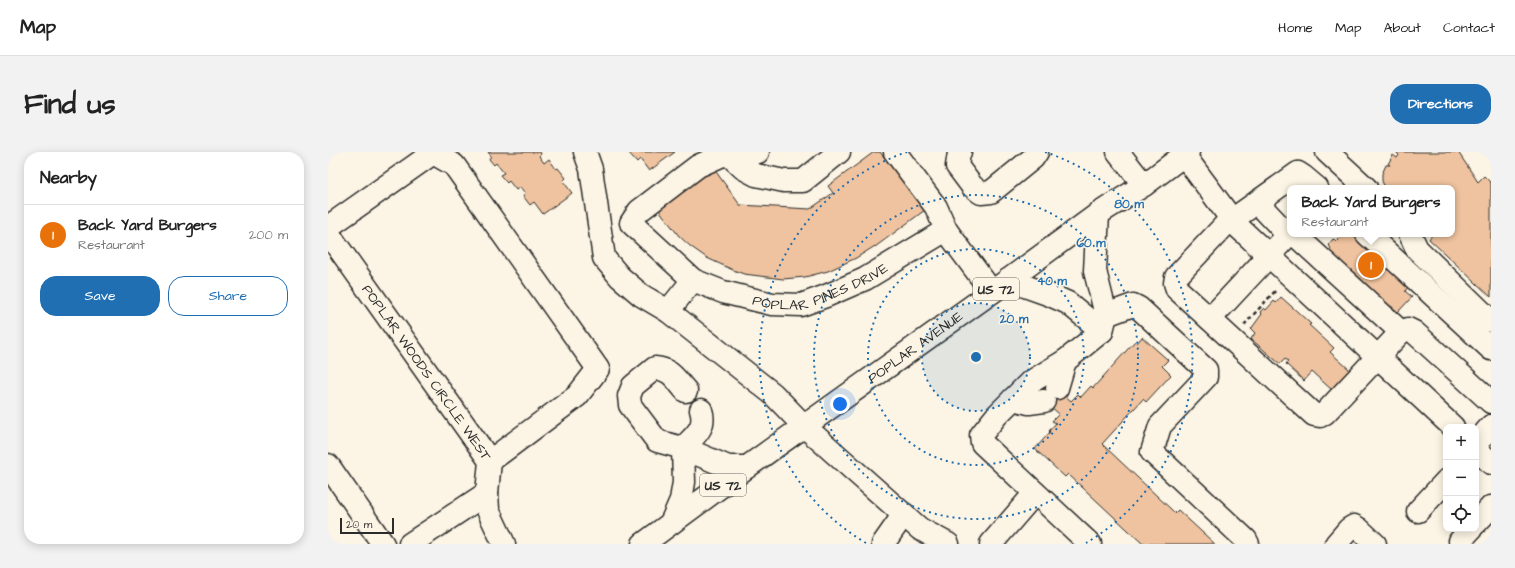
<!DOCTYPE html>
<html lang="en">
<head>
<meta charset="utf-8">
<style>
	:root { --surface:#fff; --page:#f2f2f2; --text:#222; --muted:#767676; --line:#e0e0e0; --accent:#1f6fb2 }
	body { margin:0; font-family:"Architects Daughter",sans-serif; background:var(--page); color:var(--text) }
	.controls { position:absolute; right:12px; bottom:12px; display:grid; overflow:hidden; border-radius:8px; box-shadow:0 2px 10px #0003 }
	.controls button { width:36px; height:36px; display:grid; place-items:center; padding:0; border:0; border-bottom:1px solid var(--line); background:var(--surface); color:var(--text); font:20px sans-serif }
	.scale { position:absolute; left:12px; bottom:10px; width:54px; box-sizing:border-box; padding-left:4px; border:2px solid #2b2b2b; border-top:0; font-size:11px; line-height:14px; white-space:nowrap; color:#2b2b2b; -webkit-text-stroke:3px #fcf5e5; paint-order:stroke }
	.you { position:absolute; left:512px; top:252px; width:14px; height:14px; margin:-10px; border:3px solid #fff; border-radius:50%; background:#1a73e8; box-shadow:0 0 0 6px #1a73e833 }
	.badge { display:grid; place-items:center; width:26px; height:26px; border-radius:50%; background:var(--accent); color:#fff; font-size:13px; font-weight:700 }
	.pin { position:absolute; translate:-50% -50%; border:2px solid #fff; box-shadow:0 1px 4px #0006 }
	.popup { position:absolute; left:959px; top:33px; width:168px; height:52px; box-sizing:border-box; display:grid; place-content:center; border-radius:8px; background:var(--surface); filter:drop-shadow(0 1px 3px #0005); font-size:13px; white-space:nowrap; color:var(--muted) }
	.popup b { font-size:15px; color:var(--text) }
	.popup::after { content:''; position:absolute; left:50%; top:100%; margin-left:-8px; border:8px solid transparent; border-top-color:var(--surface) }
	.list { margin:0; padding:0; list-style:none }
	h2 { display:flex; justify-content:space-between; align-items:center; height:52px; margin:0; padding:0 16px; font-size:17px }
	h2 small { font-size:13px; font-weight:400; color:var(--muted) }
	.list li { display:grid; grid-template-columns:26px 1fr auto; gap:12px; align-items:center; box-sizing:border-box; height:60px; padding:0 16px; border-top:1px solid var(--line) }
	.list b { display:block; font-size:15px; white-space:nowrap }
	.list p { margin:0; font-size:13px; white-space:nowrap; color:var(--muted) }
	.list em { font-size:13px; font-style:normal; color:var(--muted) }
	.actions { display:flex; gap:8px; padding:12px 16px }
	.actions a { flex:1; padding:9px 0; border:1px solid var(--accent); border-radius:16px; text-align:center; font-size:14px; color:var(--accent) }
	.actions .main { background:var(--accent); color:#fff }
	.icon { flex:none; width:22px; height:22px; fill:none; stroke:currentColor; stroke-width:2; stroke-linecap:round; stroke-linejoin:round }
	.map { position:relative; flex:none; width:1163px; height:392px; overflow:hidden; border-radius:16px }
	header { display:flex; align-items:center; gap:24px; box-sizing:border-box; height:56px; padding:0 20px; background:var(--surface); border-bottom:1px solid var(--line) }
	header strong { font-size:19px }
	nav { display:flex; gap:22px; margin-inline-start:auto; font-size:14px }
	.intro { display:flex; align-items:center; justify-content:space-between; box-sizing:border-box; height:96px; padding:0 24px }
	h1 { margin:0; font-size:28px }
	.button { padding:10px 18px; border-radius:16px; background:var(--accent); color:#fff; font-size:14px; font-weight:700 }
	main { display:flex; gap:24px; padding:0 24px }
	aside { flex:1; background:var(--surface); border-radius:16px; box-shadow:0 2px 10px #0003 }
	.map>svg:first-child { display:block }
	.building { fill:#efc39f; stroke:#2b2b2b }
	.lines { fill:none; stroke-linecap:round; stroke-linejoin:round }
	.minor-casing { stroke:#2b2b2b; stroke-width:25 }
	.major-casing { stroke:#2b2b2b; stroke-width:25 }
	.path { stroke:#2b2b2b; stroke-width:2.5; stroke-dasharray:4 3; stroke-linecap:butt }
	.minor { stroke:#fcf5e5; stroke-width:22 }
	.major { stroke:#fcf5e5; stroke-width:22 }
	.ring { fill:none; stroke:#1f6fb2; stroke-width:2; stroke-dasharray:2 4 }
	.labels { text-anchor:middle; stroke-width:3; stroke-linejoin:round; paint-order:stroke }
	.shield { fill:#fcf5e5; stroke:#6a6863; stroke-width:1 }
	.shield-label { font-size:13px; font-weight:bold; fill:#2b2b2b }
	.street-label { font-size:14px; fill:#2b2b2b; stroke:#fcf5e5 }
	.centre { fill:#1f6fb2; stroke:#fcf5e5; stroke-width:2 }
	.ring-label { font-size:12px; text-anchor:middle; font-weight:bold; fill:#1f6fb2; stroke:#fcf5e5; stroke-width:3; stroke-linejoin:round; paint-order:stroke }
</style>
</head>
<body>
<header>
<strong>Map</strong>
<nav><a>Home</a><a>Map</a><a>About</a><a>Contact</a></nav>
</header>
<div class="intro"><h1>Find us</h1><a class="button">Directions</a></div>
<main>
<aside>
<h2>Nearby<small></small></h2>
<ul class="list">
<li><span class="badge" style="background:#e8710a">1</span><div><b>Back Yard Burgers</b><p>Restaurant</p></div><em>200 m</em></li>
</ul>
<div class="actions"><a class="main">Save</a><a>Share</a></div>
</aside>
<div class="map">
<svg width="1163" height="392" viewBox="0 0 1163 392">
	<rect width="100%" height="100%" fill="#fcf5e5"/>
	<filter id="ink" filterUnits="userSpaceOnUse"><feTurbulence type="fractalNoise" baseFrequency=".025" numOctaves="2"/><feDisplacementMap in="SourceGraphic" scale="8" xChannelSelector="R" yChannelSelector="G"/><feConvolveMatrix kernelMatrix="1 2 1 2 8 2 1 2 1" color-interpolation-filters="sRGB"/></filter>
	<g filter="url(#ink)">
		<g class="building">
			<polygon points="160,0 212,0 213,2 211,4 216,11 221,7 228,17 230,16 238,26 235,29 244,41 215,62 206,50 202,53 195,44 197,41 192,35 188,38 181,29 179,31 172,23 176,21 168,11 166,13 161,7 163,4"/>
			<polygon points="302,0 347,0 321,19 312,7 309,10 301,1"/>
			<polygon points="546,0 552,0 597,58 547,95 547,94 528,106 500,119 477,125 455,127 416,122 405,118 379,106 362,94 351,84 331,58 386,17 412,53 482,57 505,41 500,34"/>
			<polygon points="1068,0 1130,0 1150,30 1156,24 1163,31 1163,145 1101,87 1104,83 1103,82 1124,82 1124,36 1057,36 1054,29 1054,22 1058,13 1062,13 1060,12 1065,3 1069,6 1071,3"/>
			<polygon points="1016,82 1027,82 1082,133 1077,139 1084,145 1070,160 1063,154 1062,155 1043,137 1041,139 1032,131 1034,129 1001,99 1003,96 1000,93 1005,87 1008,90"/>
			<polygon points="953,145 983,172 981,173 1006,196 1002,200 1022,218 1004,238 984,220 976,229 958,212 960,209 957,207 952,212 923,187 927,181 923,177 934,162 932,160 936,156 938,158 946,149 948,151"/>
			<polygon points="814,185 840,208 834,214 843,223 818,250 815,247 774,292 847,361 850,358 887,392 815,392 740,322 737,325 707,297 722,280 721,279 728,271 724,269 731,262 709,242 721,229 743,249 750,242 753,245 763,234 765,236 807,189 809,191"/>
		</g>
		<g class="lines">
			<defs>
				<g id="minor">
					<polyline points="257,0 263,17 276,106 292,125 313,143 340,159 445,242 476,274 592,377 620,392"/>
					<path id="s1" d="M430 0 399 1 370 14 311 59 303 71 365 128 395 140 444 152 473 153 498 144 537 127 618 78 664 140"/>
					<polyline points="567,0 608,55 618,78"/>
					<polyline points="632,0 631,1 629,14 644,34 653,41 663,40 705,6 709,0"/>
					<polyline points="790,0 816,33"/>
					<polyline points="999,0 1038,36"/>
					<polyline points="399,1 415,16 428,23 456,29 475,29 511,0"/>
					<polyline points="856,3 907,72 1125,275"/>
					<polyline points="989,36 976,25 970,21 904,68 896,74 848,125 847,131 849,137 986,263 992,264 997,261 1073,180 1080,177 1086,180 1163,250"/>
					<polyline points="929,50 960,83"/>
					<polyline points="0,75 105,1 126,13 270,217 249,244 162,309"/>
					<path id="s2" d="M0 81 162 309 159 341 160 358 176 392"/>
					<polyline points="966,82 1073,180"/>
					<polyline points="1039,82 1163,197"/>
					<polyline points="1082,82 1089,97 1163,169"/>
					<polyline points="680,128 722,143 740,151 774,179 778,163 767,119 770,62"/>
					<polyline points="340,159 365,128"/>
					<polyline points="778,163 805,153 811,156 878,218 878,225 832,274 824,300 918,388 920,392"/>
					<polyline points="882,167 962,81"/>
					<polyline points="729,236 737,209"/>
					<path d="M358 239C348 228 343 217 327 216L305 234 301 244 302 253 329 289 355 296 400 315H419"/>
					<polyline points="685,247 701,251 716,249"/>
					<polyline points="1148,291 1163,274"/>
					<polyline points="1148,297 1163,311"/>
					<polyline points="0,313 55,392"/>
					<polyline points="1090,359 1118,329"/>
					<path d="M343 371 353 348 356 330 355 296C366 284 379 276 373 258"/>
					<polyline points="1148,371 1163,355"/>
					<polyline points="1132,389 1143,377"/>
					<polyline points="82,392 159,341"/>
					<polyline points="555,392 576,362"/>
					<polyline points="663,392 707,341"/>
					<polyline points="762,392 654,291 653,283 669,263 701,231 737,209 774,179"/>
					<polyline points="1008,392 1021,377 1026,374 1031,377 1047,392"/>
				</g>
				<g id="major">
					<path id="s3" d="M315 392 419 315 664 140 770 62 816 33 860 0"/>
				</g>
			</defs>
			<use href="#minor" class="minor-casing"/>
			<use href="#major" class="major-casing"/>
			<polyline class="path" points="916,173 949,137"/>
			<use href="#minor" class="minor"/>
			<use href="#major" class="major"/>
		</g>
	</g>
	<circle cx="648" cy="205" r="54" fill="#1f6fb2" fill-opacity=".12"/>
	<g class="ring">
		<circle cx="648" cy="205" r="54"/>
		<circle cx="648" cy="205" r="108"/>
		<circle cx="648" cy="205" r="162"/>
		<path d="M538 391A216 216 0 0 1 579 0M717 0A216 216 0 0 1 758 391"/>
	</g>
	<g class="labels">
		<g class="shield">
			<rect x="645" y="126" width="46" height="22" rx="3"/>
			<rect x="372" y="322" width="46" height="22" rx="3"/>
		</g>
		<g class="shield-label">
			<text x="668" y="142">US 72</text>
			<text x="395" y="338">US 72</text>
		</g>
		<g class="street-label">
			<text dy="5" stroke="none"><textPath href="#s1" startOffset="370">POPLAR PINES DRIVE</textPath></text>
			<text dy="5" stroke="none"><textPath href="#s3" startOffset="336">POPLAR AVENUE</textPath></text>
			<text dy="5" stroke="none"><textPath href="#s2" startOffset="171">POPLAR WOODS CIRCLE WEST</textPath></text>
		</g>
	</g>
	<circle cx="648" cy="205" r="6" class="centre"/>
	<g class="ring-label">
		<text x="801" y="56">80 m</text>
		<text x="763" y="95">60 m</text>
		<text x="724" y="133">40 m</text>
		<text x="686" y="171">20 m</text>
	</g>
</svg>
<div class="controls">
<button>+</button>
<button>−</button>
<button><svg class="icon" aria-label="locate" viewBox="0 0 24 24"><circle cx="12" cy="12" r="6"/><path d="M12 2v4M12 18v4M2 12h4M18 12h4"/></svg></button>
</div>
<div class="scale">20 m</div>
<div class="you"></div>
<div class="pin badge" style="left:1043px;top:113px;background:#e8710a">1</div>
<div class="popup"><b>Back Yard Burgers</b>Restaurant</div>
</div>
</main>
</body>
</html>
